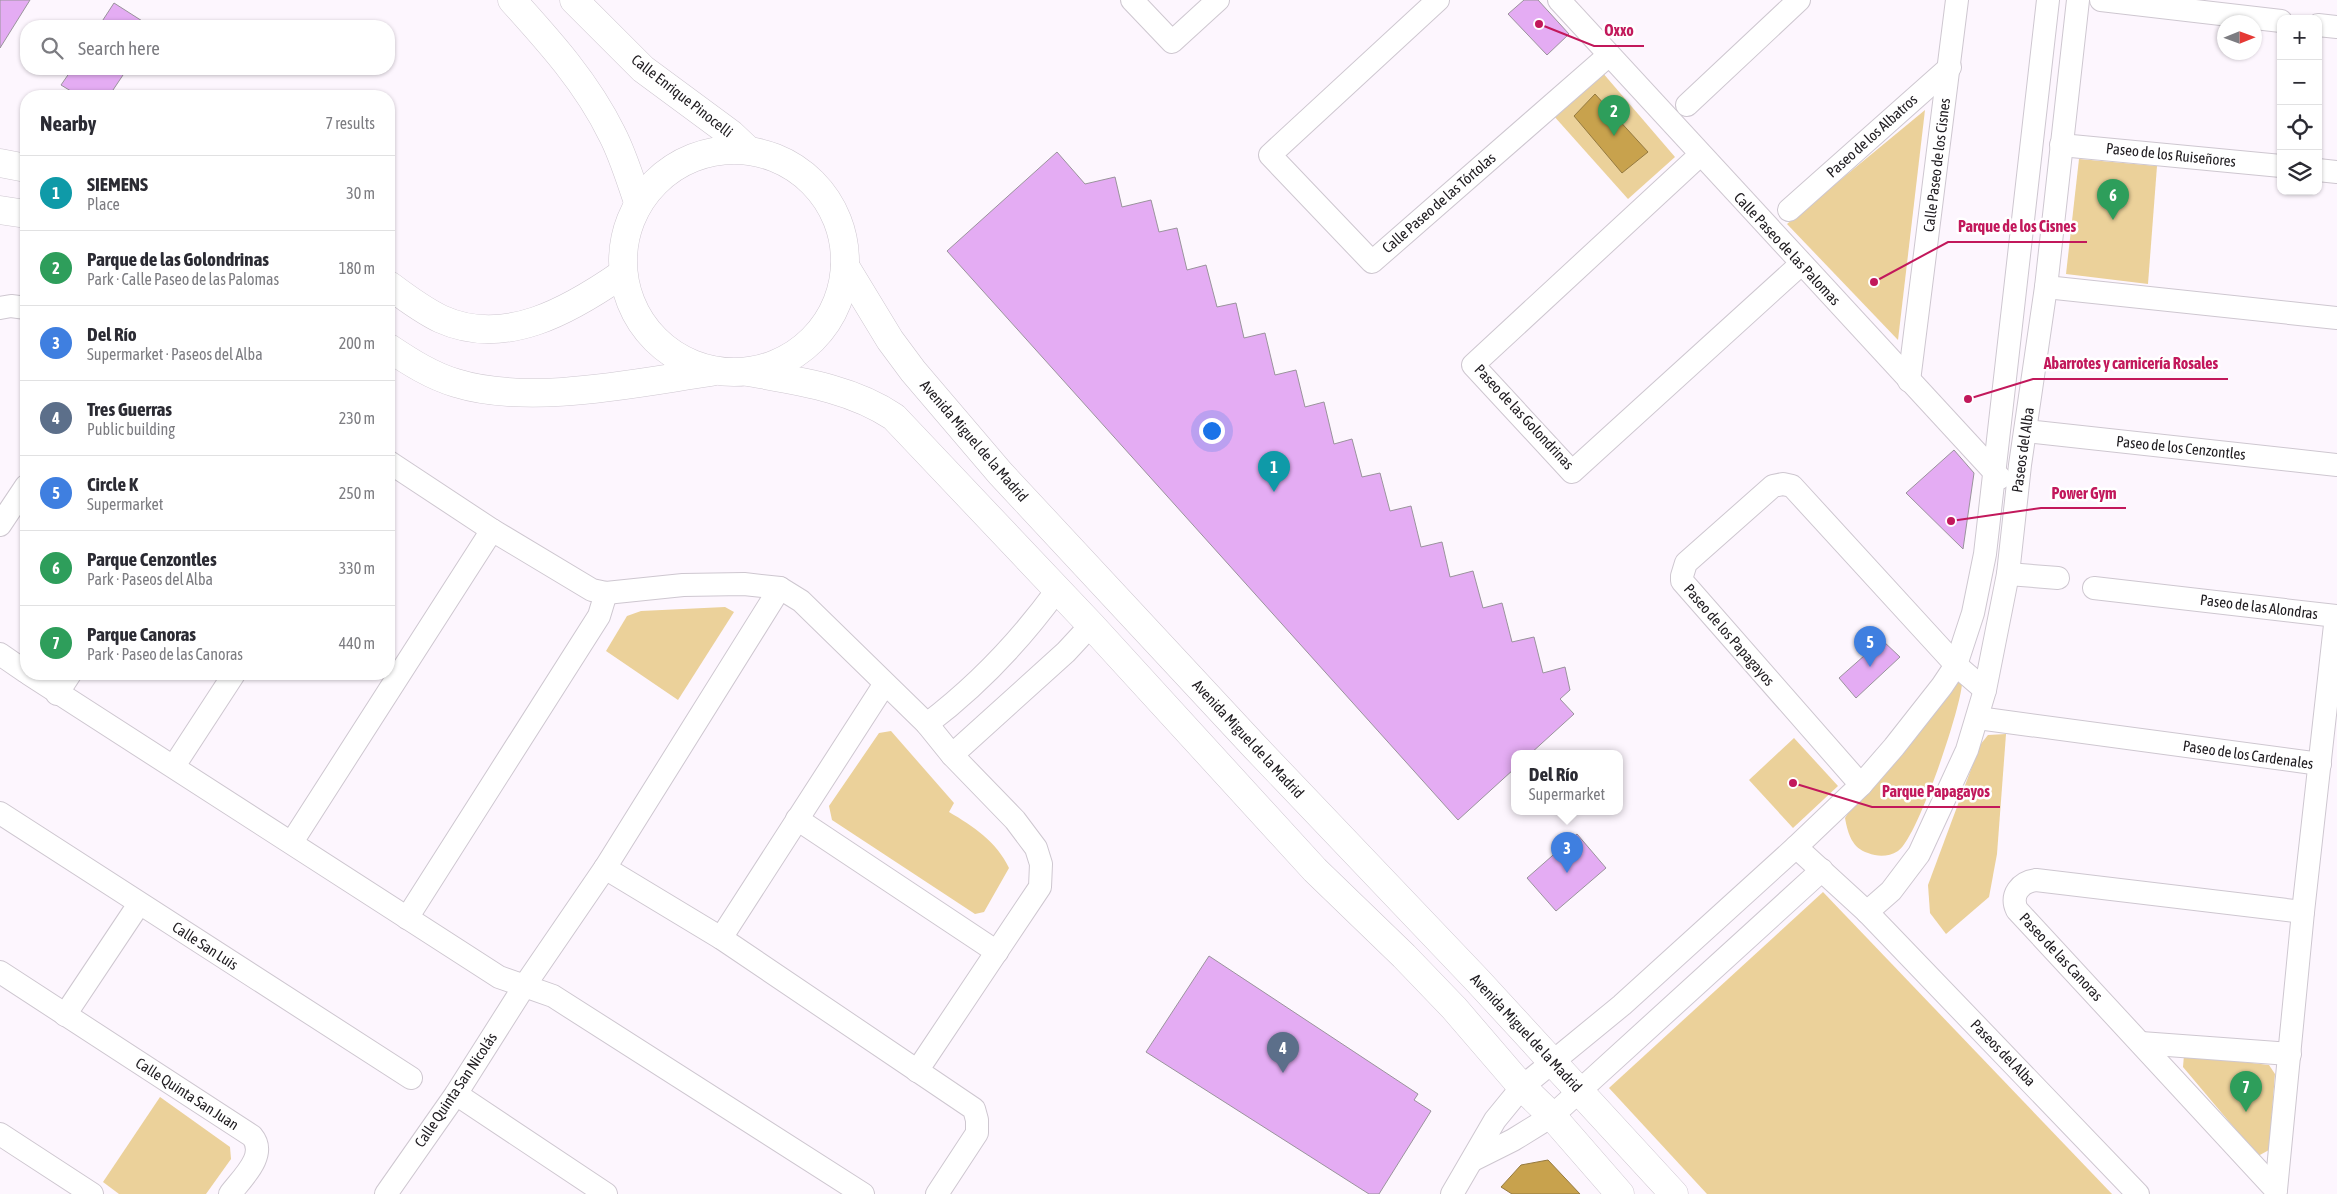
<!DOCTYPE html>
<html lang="en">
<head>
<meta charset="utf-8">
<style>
	:root { --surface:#fff; --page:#f2f2f3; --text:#2b2b33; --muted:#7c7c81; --line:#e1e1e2; --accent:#766030 }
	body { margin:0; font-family:"Asap Condensed",sans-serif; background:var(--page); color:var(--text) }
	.controls { position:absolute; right:15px; top:15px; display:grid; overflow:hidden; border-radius:10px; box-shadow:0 1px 4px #0004 }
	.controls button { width:45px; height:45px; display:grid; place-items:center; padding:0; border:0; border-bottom:1px solid var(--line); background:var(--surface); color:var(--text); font:25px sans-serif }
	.compass { position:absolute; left:2217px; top:15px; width:45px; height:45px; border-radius:50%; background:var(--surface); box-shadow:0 1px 4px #0004; rotate:89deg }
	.you { position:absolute; left:1211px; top:430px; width:18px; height:18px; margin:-12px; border:4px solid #fff; border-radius:50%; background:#1a73e8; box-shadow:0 0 0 8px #1a73e833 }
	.badge { display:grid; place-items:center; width:32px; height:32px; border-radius:50%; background:var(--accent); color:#fff; font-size:16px; font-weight:700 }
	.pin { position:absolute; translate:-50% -41px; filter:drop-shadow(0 1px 2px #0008) }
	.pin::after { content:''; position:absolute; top:26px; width:18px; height:15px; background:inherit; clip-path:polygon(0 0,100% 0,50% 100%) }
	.popup { position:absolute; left:1511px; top:750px; width:112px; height:65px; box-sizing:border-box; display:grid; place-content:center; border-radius:10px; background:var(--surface); filter:drop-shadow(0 1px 4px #0005); font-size:16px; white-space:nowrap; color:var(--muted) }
	.popup b { font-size:19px; color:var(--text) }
	.popup::after { content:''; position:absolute; left:50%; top:100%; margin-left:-10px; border:10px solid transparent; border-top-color:var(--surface) }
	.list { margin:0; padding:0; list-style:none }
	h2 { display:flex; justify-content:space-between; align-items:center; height:65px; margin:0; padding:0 20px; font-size:21px }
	h2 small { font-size:16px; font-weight:400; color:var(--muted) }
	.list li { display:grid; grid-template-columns:32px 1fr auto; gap:15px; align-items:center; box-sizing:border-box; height:75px; padding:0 20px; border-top:1px solid var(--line) }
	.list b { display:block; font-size:19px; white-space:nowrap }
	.list p { margin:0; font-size:16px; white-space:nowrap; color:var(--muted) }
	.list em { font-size:16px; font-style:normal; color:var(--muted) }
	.icon { flex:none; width:28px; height:28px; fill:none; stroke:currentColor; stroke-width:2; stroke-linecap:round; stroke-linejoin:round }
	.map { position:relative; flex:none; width:2337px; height:1194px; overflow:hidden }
	.search { position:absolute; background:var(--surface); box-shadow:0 1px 4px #0004; left:20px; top:20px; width:375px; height:55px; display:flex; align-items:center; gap:12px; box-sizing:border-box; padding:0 18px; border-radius:20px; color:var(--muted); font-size:19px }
	.panel { position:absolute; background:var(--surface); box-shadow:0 1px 4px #0004; left:20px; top:90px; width:375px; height:590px; border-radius:20px }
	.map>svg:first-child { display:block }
	.green { fill:#ebd19a }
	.water { fill:#c8a24d; stroke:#957a40 }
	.building { fill:#e4acf3; stroke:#9a939c }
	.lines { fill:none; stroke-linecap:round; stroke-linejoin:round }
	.minor-casing { stroke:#cec7d0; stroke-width:24 }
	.major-casing { stroke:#cec7d0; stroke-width:29 }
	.minor { stroke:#fff; stroke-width:22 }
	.major { stroke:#fff; stroke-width:28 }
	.labels { text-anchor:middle; stroke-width:5; stroke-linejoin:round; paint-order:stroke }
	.street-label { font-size:15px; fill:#1f1c20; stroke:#fff }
	.leader { fill:none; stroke:#c2185b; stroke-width:2 }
	.callout-dot { fill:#c2185b; stroke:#fff; stroke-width:2 }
	.callout-label { font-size:16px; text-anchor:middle; font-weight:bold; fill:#c2185b; stroke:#fff; stroke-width:5; stroke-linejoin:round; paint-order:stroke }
</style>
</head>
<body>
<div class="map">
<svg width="2337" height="1194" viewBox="0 0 2337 1194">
	<rect width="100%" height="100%" fill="#fdf6fe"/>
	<g class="green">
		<polygon points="1602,72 1675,157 1628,199 1553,115"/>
		<polygon points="1925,110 1898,340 1787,224"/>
		<polygon points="2079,159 2157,166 2148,284 2066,274"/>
		<polygon points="725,607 734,612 678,700 606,651 627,616 641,611"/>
		<path d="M1954 680 1962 684C1960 711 1917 839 1898 851 1888 857 1878 857 1868 853 1852 848 1848 834 1845 818L1859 796Z"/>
		<path d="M891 731 954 803 949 812C973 826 997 842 1009 868L984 912 975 914 832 820 829 806 879 733Z"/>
		<polygon points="2006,734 1997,854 1989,897 1946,934 1930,913 1928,885 1980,745 1988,735"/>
		<polygon points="1794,738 1838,786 1793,828 1749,780"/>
		<polygon points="1823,892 2112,1194 1707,1194 1609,1088"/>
		<polygon points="2184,1055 2269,1065 2275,1074 2269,1150 2258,1156 2183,1067"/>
		<polygon points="160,1097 230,1147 231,1159 206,1194 119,1194 103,1182"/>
	</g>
	<g class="water">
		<polygon points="1595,94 1648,152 1622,173 1574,116"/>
		<polygon points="1548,1160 1580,1194 1512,1194 1501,1187 1521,1165"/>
	</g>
	<g class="building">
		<polygon points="0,0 30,0 0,48"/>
		<polygon points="1524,0 1538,0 1569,34 1547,55 1508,14"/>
		<polygon points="114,3 150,26 99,26"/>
		<polygon points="72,69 127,69 109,96 79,96 61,85"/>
		<polygon points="1057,152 1085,184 1115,177 1122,207 1151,200 1159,232 1177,228 1187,270 1206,265 1217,307 1236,303 1244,338 1265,333 1275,375 1296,370 1305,407 1324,402 1334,444 1352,439 1362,477 1380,473 1390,511 1411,506 1421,547 1442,542 1450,577 1473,571 1483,608 1502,603 1512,642 1534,637 1543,673 1565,667 1570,690 1560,699 1574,714 1530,754 1514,754 1514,769 1458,820 947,251"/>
		<polygon points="1954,450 1974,473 1963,549 1906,493"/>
		<polygon points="1882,640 1900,657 1856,698 1839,678"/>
		<polygon points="1577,834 1606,868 1556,911 1527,878"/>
		<polygon points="1209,956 1418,1094 1414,1100 1431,1111 1379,1194 1369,1194 1146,1052"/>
	</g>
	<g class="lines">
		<defs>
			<g id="minor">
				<polyline points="1132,0 1172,42 1218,0"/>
				<polyline points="1438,0 1270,155 1372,262 1609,55"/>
				<polyline points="1559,0 2000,478"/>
				<polyline points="2101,0 2281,21"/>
				<polyline points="2318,25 2337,27"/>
				<polyline points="1687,105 1799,0"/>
				<polyline points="2061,145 2281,166"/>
				<polyline points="1700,155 1473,365 1572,472 1801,264"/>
				<polyline points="2318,170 2337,172"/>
				<polyline points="1789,210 1950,67"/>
				<polyline points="2046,287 2337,318"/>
				<polyline points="0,308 11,306 26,308"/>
				<polyline points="1909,381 1957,0"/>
				<polyline points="2026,431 2337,465"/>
				<polyline points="389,462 492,530"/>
				<polyline points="0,525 26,486"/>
				<polyline points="2008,574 2058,578"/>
				<polyline points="2094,588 2336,616 2303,912 2276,1190"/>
				<polyline points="0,654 26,672"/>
				<polyline points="29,674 499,977 553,996 863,1194"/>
				<polyline points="57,694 70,674"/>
				<polyline points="1978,718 2320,764"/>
				<path d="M927 724C977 686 1020 641 1057 590"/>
				<polyline points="952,755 1066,652 1091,625"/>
				<polyline points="174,766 234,674"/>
				<polyline points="1861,785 1682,581 1682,576 1686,563 1773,486 1783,484 1792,486 1956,665 1985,690"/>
				<polyline points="0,813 411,1078"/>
				<polyline points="797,819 997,952"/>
				<polyline points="292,842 492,530 592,590 606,593 683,585 744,584 780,588 801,601 927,724 952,755 1015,820 1036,848 1041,864 1040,887 917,1071"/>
				<polyline points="1796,847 1867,912 2138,1194"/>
				<polyline points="605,868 721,938 974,1109 977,1120 977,1133 937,1194"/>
				<polyline points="1867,912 1891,891 1919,854 1967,750 1985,690 2008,574 2020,465 2046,287 2078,0"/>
				<polyline points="407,918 599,616 606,593"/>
				<polyline points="721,938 884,685"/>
				<path d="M0 972 252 1136C268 1155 242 1178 230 1194"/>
				<polyline points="65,1015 139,904"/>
				<polyline points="2141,1043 2290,1054"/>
				<polyline points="456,1094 606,1194"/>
				<polyline points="0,1134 92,1194"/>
				<polyline points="1473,1160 1513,1140 1552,1116 1822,870"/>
				<path d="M2276 1190 2017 910C2010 895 2020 882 2036 880L2303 912"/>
				<polyline points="386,1194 456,1094 525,985 605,868 780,588"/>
				<polyline points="1452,1194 1495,1120 1522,1087 1622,1005 1796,847 1861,785 1894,747 1942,686 1956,665 1973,613 1985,554 2048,0"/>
			</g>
			<g id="major">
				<path d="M512 0C550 42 587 83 612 134 623 155 630 179 638 202"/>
				<polyline points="574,0 643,69 731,134 748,150"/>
				<circle cx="734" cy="261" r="111"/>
				<polyline points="0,163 26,168"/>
				<polyline points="0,210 26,214"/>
				<polyline points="845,266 890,340 913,371 1000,473 1255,747 1478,981 1674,1194"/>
				<path d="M389 285C405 297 422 310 441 319 505 348 570 310 622 274"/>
				<path d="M389 348C410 362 432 376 456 383 530 406 635 383 711 372"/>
				<path d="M748 372C798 381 851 388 894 417L1091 625 1315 870 1404 956 1454 1008 1522 1087 1552 1116 1620 1194"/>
			</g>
		</defs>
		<use href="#minor" class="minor-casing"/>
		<use href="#major" class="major-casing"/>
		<use href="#minor" class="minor"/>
		<use href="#major" class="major"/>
	</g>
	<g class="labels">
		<g class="street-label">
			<text transform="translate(682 96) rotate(38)" y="5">Calle Enrique Pinocelli</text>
			<text transform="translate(1872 136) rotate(-42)" y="5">Paseo de los Albatros</text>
			<text transform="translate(2171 155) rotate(6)" y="5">Paseo de los Ruiseñores</text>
			<text transform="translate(1937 165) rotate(-83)" y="5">Calle Paseo de los Cisnes</text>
			<text transform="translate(1439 203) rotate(-41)" y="5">Calle Paseo de las Tórtolas</text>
			<text transform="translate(1787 249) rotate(47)" y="5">Calle Paseo de las Palomas</text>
			<text transform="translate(1524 417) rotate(47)" y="5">Paseo de las Golondrinas</text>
			<text transform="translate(974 441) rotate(49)" y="5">Avenida Miguel de la Madrid</text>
			<text transform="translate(2181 448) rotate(6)" y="5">Paseo de los Cenzontles</text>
			<text transform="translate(2023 450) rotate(-82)" y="5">Paseos del Alba</text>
			<text transform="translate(2259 607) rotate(7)" y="5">Paseo de las Alondras</text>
			<text transform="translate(1729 635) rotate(49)" y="5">Paseo de los Papagayos</text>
			<text transform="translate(1248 739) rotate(47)" y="5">Avenida Miguel de la Madrid</text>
			<text transform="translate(2248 755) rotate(8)" y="5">Paseo de los Cardenales</text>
			<text transform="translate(205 946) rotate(33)" y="5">Calle San Luis</text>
			<text transform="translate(2061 957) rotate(47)" y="5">Paseo de las Canoras</text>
			<text transform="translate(1526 1033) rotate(47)" y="5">Avenida Miguel de la Madrid</text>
			<text transform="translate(2003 1053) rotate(46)" y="5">Paseos del Alba</text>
			<text transform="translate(456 1090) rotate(-56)" y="5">Calle Quinta San Nicolás</text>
			<text transform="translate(187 1094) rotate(33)" y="5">Calle Quinta San Juan</text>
		</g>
	</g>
	<path class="leader" d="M1539 24L1594 46H1644M1874 282L1948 242H2087M1968 399L2033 379H2228M1951 521L2041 508H2126M1793 783L1872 807H2000"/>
	<g class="callout-dot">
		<circle cx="1539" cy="24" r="5"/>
		<circle cx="1874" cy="282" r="5"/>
		<circle cx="1968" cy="399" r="5"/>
		<circle cx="1951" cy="521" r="5"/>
		<circle cx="1793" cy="783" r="5"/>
	</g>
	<g class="callout-label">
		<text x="1619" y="36">Oxxo</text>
		<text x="2017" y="232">Parque de los Cisnes</text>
		<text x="2131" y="369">Abarrotes y carnicería Rosales</text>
		<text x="2084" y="499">Power Gym</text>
		<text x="1936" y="797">Parque Papagayos</text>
	</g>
</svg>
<div class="controls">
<button>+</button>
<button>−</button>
<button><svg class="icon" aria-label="locate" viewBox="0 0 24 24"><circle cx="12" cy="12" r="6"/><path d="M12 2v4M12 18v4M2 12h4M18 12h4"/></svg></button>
<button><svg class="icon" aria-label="layers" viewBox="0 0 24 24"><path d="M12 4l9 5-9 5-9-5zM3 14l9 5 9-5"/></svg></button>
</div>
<svg class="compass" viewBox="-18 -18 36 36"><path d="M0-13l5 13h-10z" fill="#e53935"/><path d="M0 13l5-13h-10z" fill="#7c7c81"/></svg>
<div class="you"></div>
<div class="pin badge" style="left:1274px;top:492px;background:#0f9aa8">1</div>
<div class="pin badge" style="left:1614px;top:136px;background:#2e9e5b">2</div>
<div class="pin badge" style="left:1567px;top:873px;background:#3f7fe0">3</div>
<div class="popup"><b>Del Río</b>Supermarket</div>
<div class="pin badge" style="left:1283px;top:1073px;background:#5c6f8a">4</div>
<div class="pin badge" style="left:1870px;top:667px;background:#3f7fe0">5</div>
<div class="pin badge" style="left:2113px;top:220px;background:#2e9e5b">6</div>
<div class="pin badge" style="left:2246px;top:1112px;background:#2e9e5b">7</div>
<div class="search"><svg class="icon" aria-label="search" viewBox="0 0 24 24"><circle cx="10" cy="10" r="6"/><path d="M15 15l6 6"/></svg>Search here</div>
<section class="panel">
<h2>Nearby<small>7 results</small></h2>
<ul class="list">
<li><span class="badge" style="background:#0f9aa8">1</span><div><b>SIEMENS</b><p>Place</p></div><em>30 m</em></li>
<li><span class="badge" style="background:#2e9e5b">2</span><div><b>Parque de las Golondrinas</b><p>Park · Calle Paseo de las Palomas</p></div><em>180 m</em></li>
<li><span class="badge" style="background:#3f7fe0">3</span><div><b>Del Río</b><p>Supermarket · Paseos del Alba</p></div><em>200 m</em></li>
<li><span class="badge" style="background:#5c6f8a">4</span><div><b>Tres Guerras</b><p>Public building</p></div><em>230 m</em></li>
<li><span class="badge" style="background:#3f7fe0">5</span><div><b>Circle K</b><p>Supermarket</p></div><em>250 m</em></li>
<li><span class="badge" style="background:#2e9e5b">6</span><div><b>Parque Cenzontles</b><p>Park · Paseos del Alba</p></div><em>330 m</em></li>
<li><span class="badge" style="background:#2e9e5b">7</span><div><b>Parque Canoras</b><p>Park · Paseo de las Canoras</p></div><em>440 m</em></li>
</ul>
</section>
</div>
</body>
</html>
